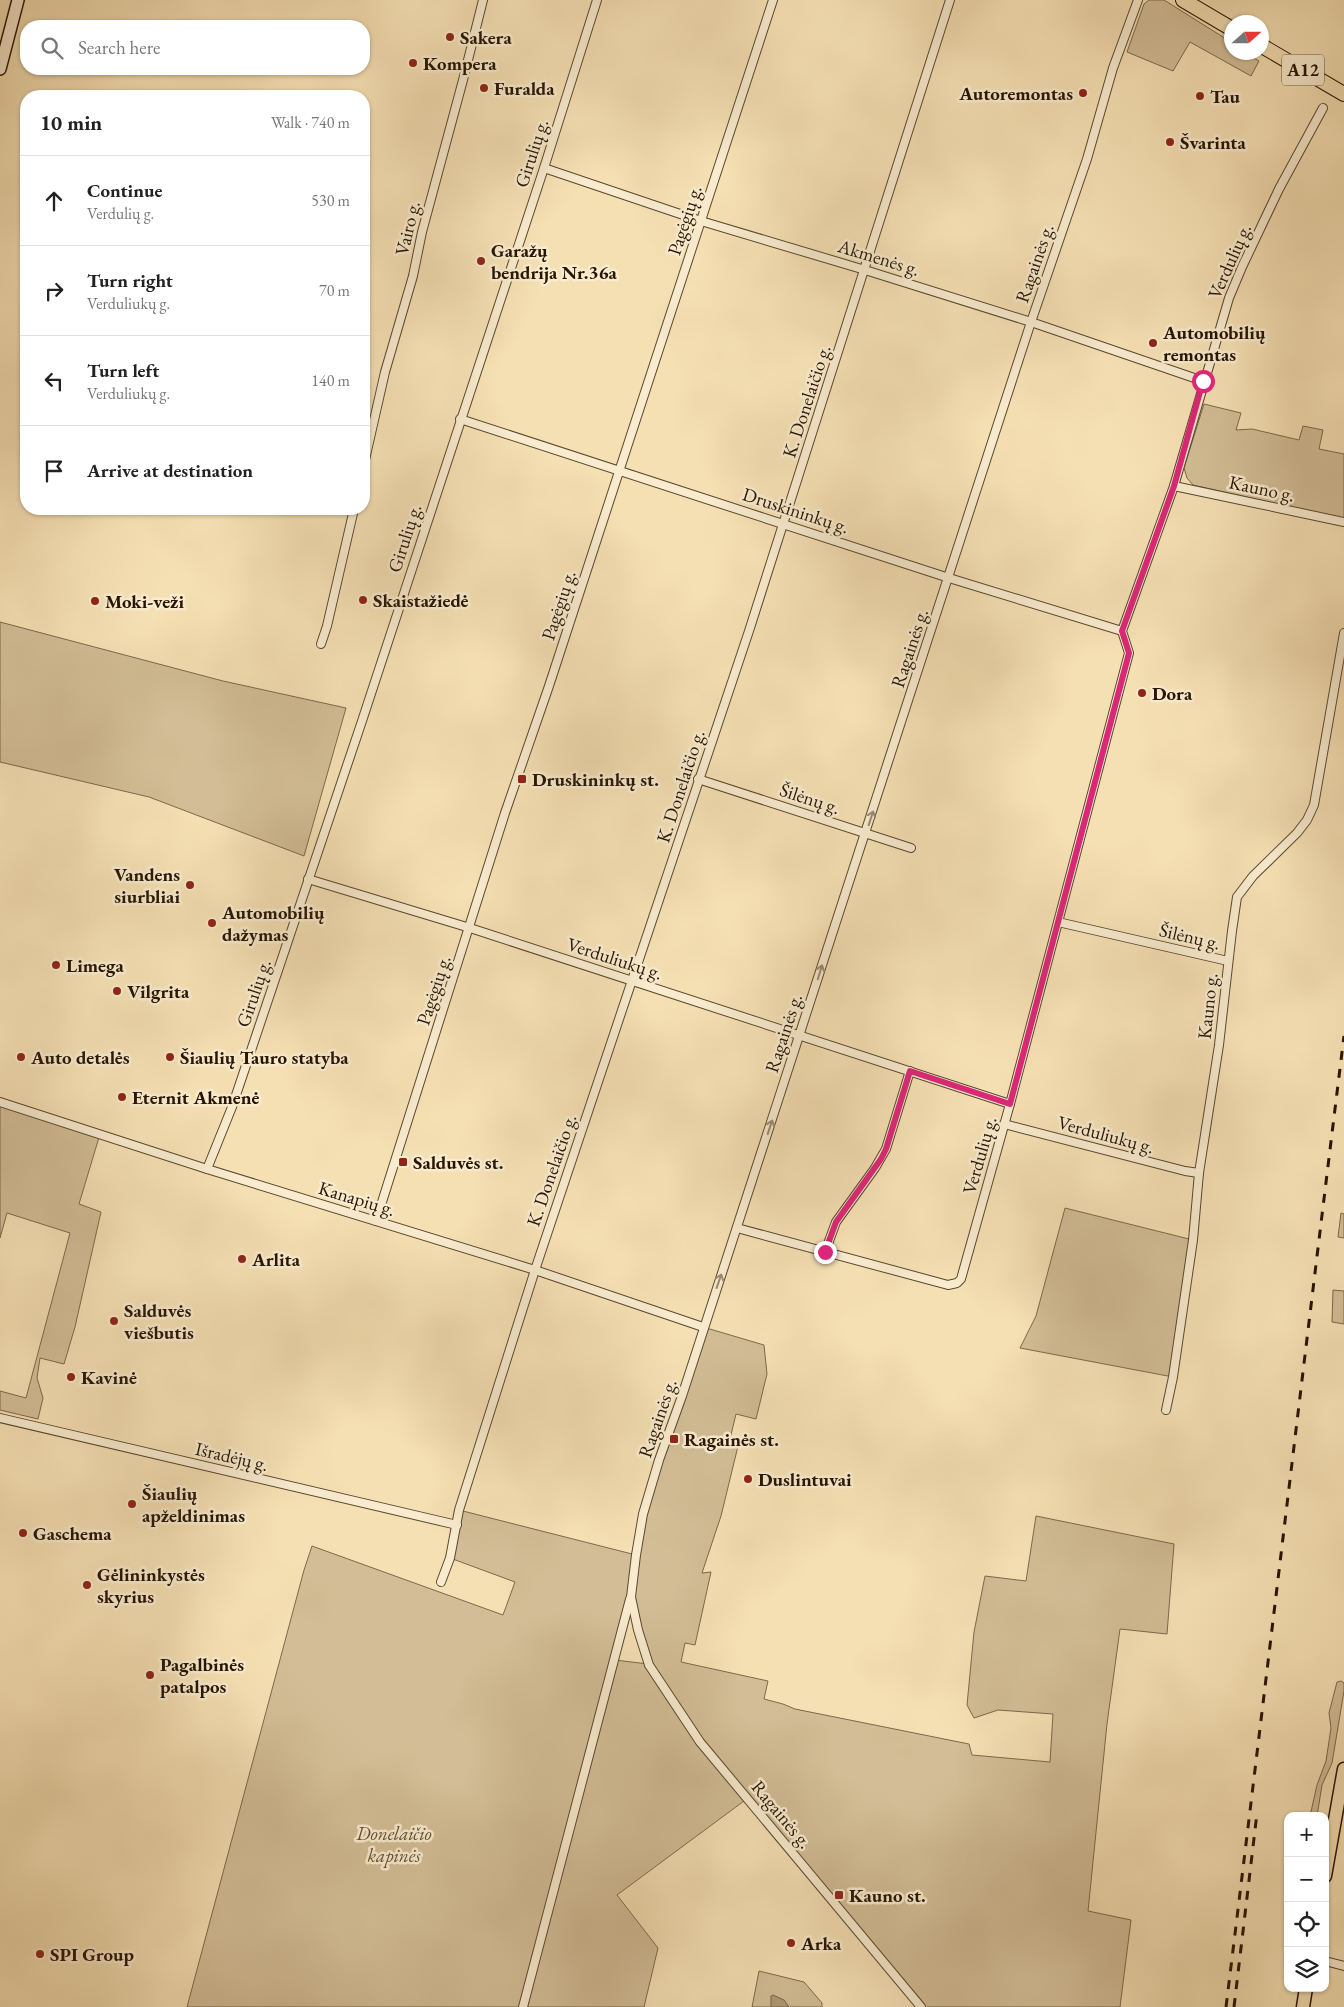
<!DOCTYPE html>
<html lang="en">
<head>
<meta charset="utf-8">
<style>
	:root { --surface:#fff; --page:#f6f6f6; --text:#222; --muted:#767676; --line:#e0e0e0 }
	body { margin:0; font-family:"EB Garamond",serif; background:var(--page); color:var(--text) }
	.controls { position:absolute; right:15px; bottom:15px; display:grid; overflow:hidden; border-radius:10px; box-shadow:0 1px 4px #0004 }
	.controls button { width:45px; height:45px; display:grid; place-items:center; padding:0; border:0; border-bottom:1px solid var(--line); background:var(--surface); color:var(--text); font:25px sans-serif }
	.compass { position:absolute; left:1224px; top:15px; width:45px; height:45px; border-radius:50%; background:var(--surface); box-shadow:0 1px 4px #0004; rotate:69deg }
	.stop { position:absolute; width:15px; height:15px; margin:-11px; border:4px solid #db2777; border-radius:50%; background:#fff }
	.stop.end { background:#db2777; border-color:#fff; box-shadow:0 1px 5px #0008 }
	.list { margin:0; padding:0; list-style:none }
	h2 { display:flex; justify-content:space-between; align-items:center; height:65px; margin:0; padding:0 20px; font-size:21px }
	h2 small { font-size:16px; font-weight:400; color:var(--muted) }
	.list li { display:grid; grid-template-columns:32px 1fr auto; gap:15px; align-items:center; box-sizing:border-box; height:90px; padding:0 20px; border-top:1px solid var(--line) }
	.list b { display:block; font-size:19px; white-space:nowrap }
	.list p { margin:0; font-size:16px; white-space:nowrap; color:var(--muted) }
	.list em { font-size:16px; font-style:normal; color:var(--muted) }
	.icon { flex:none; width:28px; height:28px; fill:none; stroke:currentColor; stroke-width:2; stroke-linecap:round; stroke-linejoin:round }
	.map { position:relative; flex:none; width:1344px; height:2007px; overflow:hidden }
	.search { position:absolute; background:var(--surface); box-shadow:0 1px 4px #0004; left:20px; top:20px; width:350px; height:55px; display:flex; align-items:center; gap:12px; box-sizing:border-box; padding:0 18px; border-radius:20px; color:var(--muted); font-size:19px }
	.panel { position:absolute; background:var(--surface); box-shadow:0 1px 4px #0004; left:20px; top:90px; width:350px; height:425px; border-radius:20px }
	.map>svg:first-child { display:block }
	.green { fill:#d2bd96; stroke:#7c684c; fill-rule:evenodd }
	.water { fill:#af9b77; stroke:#796548 }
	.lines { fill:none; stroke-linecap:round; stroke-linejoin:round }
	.street-casing { stroke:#5a472e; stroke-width:10 }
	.secondary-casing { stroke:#271402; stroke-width:14 }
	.primary-casing { stroke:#271402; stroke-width:15 }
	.highway-casing { stroke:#271402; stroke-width:16 }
	.street { stroke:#f8ebce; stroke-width:8 }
	.secondary { stroke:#f8ebce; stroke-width:11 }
	.primary { stroke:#f5e0b4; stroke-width:12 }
	.highway { stroke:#f5e0b4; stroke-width:14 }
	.rail { stroke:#271402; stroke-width:3; stroke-dasharray:9 9; stroke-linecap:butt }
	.oneway { stroke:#9a8a72 }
	.route { stroke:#db2777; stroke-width:6 }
	.poi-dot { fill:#8f2418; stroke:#f8ebce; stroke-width:2 }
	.labels { text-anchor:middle; stroke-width:5; stroke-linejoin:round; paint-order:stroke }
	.shield { fill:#f8ebce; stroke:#66543f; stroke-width:1 }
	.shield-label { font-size:18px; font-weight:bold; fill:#271402 }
	.poi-label { font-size:19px; font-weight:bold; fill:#271402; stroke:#f8ebce; text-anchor:start }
	.street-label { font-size:19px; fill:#271402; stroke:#f8ebce }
	.park-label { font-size:19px; font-style:italic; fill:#634f36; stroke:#f8ebce }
</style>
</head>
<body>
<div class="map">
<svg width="1344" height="2007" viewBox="0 0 1344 2007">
	<rect width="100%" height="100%" fill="#f5e0b4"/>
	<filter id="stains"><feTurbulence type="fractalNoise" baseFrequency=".004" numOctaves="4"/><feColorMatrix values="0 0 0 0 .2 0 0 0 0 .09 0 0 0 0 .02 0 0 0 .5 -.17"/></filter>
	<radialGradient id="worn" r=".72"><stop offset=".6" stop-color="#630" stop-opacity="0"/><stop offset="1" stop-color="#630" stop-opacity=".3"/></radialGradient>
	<g class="green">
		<polygon points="1149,0 1164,0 1231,42 1232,52 1244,53 1259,61 1251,76 1190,42 1173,71 1127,52 1144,4"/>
		<polygon points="1204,404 1241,413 1236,430 1252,429 1299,440 1303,426 1323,430 1319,449 1344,454 1344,519 1193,485 1187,478 1184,468"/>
		<polygon points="0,622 223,681 346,708 304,856 149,797 0,762"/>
		<polygon points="0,1102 100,1134 79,1204 101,1212 75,1327 64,1364 40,1358 37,1378 43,1398 38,1419 0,1410 0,1391 26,1398 70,1233 7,1213 0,1238"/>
		<polygon points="1065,1208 1193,1240 1173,1377 1020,1348 1036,1316"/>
		<polygon points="1341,1213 1344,1214 1344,1238 1338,1237"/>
		<polygon points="1333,1290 1344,1291 1344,1324 1332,1322"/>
		<path d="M703 1327 764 1345 767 1374 756 1419 736 1414 730 1439 739 1442 721 1516 702 1573 711 1572 695 1645 685 1643 681 1662 768 1681 764 1699 783 1704 795 1709 969 1744 972 1755 1050 1762 1053 1714 998 1710 974 1718 967 1705 974 1632 985 1576 1026 1581 1036 1516 1174 1544 1167 1634 1120 1629 1107 1724 1088 1911 1131 1920 1120 2007H921L748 1798 617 1895 658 1948 644 2007H187L304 1570 312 1546 503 1615 515 1582 450 1558 459 1510 636 1555 643 1514ZM631 1599 648 1664 615 1660Z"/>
		<polygon points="1341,1681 1344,1683 1344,1691 1332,1763 1322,1785 1317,1816 1310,1816 1317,1785 1326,1761 1331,1728 1329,1713 1337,1682"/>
		<polygon points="759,1971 804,1982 822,2003 822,2007 752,2007"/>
	</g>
	<polygon class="water" points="773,1995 784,2000 789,2007 771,2007 771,1996"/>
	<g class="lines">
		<defs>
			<g id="street">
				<polyline points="544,168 701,221 865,270 1031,322 1203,381"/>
				<polyline points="460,419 949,578 1122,631"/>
				<polyline points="364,464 385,372 413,276 422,232 463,80 483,0"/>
				<polyline points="1174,486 1344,522"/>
				<polyline points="321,644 327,626 354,509"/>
				<polyline points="698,779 911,848"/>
				<polyline points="308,879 470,928 1010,1104"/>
				<polyline points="1058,922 1228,961"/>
				<polyline points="0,1102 207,1169 535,1270 703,1327"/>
				<polyline points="1004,1124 1185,1171 1199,1173"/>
				<polyline points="207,1169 232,1107 362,721 544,168 597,0"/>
				<polyline points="376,1221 505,813 549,686 773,0"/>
				<polyline points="737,1228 948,1285 957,1283 961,1279 1010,1104 1129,653 1122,631 1174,486 1229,298 1242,267 1279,189 1323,108"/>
				<polyline points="825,1252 836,1222 875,1168 886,1149 910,1071"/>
				<polyline points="1166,1410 1173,1377 1193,1240 1199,1173 1219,1045 1232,931 1237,897 1253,876 1297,833 1307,820 1314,805 1344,633"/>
				<polyline points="0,1418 457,1525"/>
				<polyline points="441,1582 450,1558 459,1510 535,1270 749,631 950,0"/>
				<polyline points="1325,1961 1344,1966"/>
				<polyline points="523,2007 630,1599"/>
				<polyline points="921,2007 700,1742 649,1665 638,1630 631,1597 636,1555 643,1514 659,1460 682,1396 1031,322 1087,159 1113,68 1138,0"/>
			</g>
			<polyline id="secondary" points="0,69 18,0"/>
			<g id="primary">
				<polyline points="1325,1876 1344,1769"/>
				<polyline points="1303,2007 1306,1988"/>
			</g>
			<g id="highway">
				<polyline points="1183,0 1232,29"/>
				<polyline points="1262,46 1344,94"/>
			</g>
		</defs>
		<use href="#street" class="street-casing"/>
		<use href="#secondary" class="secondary-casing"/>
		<use href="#primary" class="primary-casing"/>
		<use href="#highway" class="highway-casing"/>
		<use href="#street" class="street"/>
		<use href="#secondary" class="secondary"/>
		<use href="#primary" class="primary"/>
		<use href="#highway" class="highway"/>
		<g class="rail">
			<path d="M1226 2007C1266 1683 1304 1359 1344 1036"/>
			<polyline points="1234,2007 1257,1813"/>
		</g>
	</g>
	<defs><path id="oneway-shaft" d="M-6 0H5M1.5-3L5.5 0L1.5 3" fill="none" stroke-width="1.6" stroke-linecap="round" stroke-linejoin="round" transform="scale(1.25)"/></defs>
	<g class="oneway">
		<use href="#oneway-shaft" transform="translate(871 818) rotate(-72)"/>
		<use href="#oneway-shaft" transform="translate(820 972) rotate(-73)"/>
		<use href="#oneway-shaft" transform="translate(770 1127) rotate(-72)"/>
		<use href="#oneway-shaft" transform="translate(719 1281) rotate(-71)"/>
	</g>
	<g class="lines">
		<polyline class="route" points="825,1252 836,1222 881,1159 886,1149 910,1071 1010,1104 1129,653 1122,631 1174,486 1203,381"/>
	</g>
	<g class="poi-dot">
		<circle cx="450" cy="37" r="5"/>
		<circle cx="413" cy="63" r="5"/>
		<circle cx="484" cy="88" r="5"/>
		<circle cx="1083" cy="93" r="5"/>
		<circle cx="1200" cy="96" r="5"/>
		<circle cx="1170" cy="142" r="5"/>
		<circle cx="481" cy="261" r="5"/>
		<circle cx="1153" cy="343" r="5"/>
		<circle cx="363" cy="600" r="5"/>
		<circle cx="95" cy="601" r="5"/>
		<circle cx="1142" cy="693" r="5"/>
		<rect x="517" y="774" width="10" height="10" rx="2.5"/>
		<circle cx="190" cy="885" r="5"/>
		<circle cx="212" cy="923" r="5"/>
		<circle cx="56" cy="965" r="5"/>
		<circle cx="117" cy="991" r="5"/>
		<circle cx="21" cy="1057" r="5"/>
		<circle cx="170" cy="1057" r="5"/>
		<circle cx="122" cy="1097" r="5"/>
		<rect x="398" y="1157" width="10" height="10" rx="2.5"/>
		<circle cx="242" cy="1259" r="5"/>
		<circle cx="114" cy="1321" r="5"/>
		<circle cx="71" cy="1377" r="5"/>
		<rect x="669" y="1434" width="10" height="10" rx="2.5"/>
		<circle cx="748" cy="1479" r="5"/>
		<circle cx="132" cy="1504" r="5"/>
		<circle cx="23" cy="1533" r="5"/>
		<circle cx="87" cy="1585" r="5"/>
		<circle cx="150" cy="1675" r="5"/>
		<rect x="834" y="1890" width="10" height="10" rx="2.5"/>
		<circle cx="791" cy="1943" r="5"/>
		<circle cx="40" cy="1954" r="5"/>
	</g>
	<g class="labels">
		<rect class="shield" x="1282" y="54.5" width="42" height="31" rx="4"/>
		<g class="shield-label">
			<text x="1303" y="76">A12</text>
		</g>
		<g class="poi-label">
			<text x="460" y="44">Sakera</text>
			<text x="423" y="70">Kompera</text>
			<text x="494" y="95">Furalda</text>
			<text x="1073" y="100" text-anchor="end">Autoremontas</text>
			<text x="1210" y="103">Tau</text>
			<text x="1180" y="149">Švarinta</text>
			<text x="491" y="257">Garažų<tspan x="491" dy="22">bendrija Nr.36a</tspan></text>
			<text x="1163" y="339">Automobilių<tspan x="1163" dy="22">remontas</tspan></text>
			<text x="373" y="607">Skaistažiedė</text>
			<text x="105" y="608">Moki-veži</text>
			<text x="1152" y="700">Dora</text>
			<text x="532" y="786">Druskininkų st.</text>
			<text x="180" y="881" text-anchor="end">Vandens<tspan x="180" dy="22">siurbliai</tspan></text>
			<text x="222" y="919">Automobilių<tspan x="222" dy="22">dažymas</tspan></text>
			<text x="66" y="972">Limega</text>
			<text x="127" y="998">Vilgrita</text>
			<text x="31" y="1064">Auto detalės</text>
			<text x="180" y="1064">Šiaulių Tauro statyba</text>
			<text x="132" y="1104">Eternit Akmenė</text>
			<text x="413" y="1169">Salduvės st.</text>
			<text x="252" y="1266">Arlita</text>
			<text x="124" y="1317">Salduvės<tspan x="124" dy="22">viešbutis</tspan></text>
			<text x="81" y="1384">Kavinė</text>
			<text x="684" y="1446">Ragainės st.</text>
			<text x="758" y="1486">Duslintuvai</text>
			<text x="142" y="1500">Šiaulių<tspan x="142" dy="22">apželdinimas</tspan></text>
			<text x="33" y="1540">Gaschema</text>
			<text x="97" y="1581">Gėlininkystės<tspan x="97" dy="22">skyrius</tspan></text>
			<text x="160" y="1671">Pagalbinės<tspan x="160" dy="22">patalpos</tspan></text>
			<text x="849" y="1902">Kauno st.</text>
			<text x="801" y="1950">Arka</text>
			<text x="50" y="1961">SPI Group</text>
		</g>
		<g class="street-label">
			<text transform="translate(531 153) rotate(-72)" y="7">Girulių g.</text>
			<text transform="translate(684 220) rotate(-72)" y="7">Pagėgių g.</text>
			<text transform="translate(407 228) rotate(-77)" y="7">Vairo g.</text>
			<text transform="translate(879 257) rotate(17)" y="7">Akmenės g.</text>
			<text transform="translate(1229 261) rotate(-66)" y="7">Verdulių g.</text>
			<text transform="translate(1034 263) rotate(-71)" y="7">Ragainės g.</text>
			<text transform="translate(806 401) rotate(-72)" y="7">K. Donelaičio g.</text>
			<text transform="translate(1262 488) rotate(12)" y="7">Kauno g.</text>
			<text transform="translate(796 510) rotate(18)" y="7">Druskininkų g.</text>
			<text transform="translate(404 538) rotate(-72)" y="7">Girulių g.</text>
			<text transform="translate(558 605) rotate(-72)" y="7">Pagėgių g.</text>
			<text transform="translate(909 648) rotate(-72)" y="7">Ragainės g.</text>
			<text transform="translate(680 786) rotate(-72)" y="7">K. Donelaičio g.</text>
			<text transform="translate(810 798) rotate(18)" y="7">Šilėnų g.</text>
			<text transform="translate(1190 936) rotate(13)" y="7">Šilėnų g.</text>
			<text transform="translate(615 958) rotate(18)" y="7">Verduliukų g.</text>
			<text transform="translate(433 990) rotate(-72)" y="7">Pagėgių g.</text>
			<text transform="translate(253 993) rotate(-71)" y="7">Girulių g.</text>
			<text transform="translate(1207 1006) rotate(-84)" y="7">Kauno g.</text>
			<text transform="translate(783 1033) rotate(-72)" y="7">Ragainės g.</text>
			<text transform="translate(1106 1134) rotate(15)" y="7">Verduliukų g.</text>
			<text transform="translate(979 1155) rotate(-74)" y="7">Verdulių g.</text>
			<text transform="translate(551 1170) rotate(-71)" y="7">K. Donelaičio g.</text>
			<text transform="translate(357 1198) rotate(17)" y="7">Kanapių g.</text>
			<text transform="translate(657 1418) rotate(-71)" y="7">Ragainės g.</text>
			<text transform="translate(232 1456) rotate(13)" y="7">Išradėjų g.</text>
			<text transform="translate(782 1814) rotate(50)" y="7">Ragainės g.</text>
		</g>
		<g class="park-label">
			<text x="394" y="1840">Donelaičio<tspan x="394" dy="22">kapinės</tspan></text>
		</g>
	</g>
	<rect width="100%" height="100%" filter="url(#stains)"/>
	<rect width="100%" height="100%" fill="url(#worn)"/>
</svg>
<div class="controls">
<button>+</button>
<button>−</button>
<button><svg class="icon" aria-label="locate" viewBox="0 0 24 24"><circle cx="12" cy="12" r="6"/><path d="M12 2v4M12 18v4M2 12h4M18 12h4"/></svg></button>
<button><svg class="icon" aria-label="layers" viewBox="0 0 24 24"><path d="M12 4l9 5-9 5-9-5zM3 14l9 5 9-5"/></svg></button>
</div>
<svg class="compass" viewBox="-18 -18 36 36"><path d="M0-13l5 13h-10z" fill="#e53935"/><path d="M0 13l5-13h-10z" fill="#767676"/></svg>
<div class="stop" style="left:1203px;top:381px"></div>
<div class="stop end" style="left:825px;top:1252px"></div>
<div class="search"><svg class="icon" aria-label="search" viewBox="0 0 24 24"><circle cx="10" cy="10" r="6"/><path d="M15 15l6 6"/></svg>Search here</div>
<section class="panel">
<h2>10 min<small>Walk · 740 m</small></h2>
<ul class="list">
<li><svg class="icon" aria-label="ahead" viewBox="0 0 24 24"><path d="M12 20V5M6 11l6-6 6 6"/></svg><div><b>Continue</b><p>Verdulių g.</p></div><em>530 m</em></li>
<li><svg class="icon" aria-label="right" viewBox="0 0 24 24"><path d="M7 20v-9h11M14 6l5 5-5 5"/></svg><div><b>Turn right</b><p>Verduliukų g.</p></div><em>70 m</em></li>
<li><svg class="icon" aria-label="left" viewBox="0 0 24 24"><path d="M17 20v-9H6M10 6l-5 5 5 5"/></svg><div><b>Turn left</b><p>Verduliukų g.</p></div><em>140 m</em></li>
<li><svg class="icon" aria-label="arrive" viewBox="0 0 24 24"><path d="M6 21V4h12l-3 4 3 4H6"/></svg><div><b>Arrive at destination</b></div></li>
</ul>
</section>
</div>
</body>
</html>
